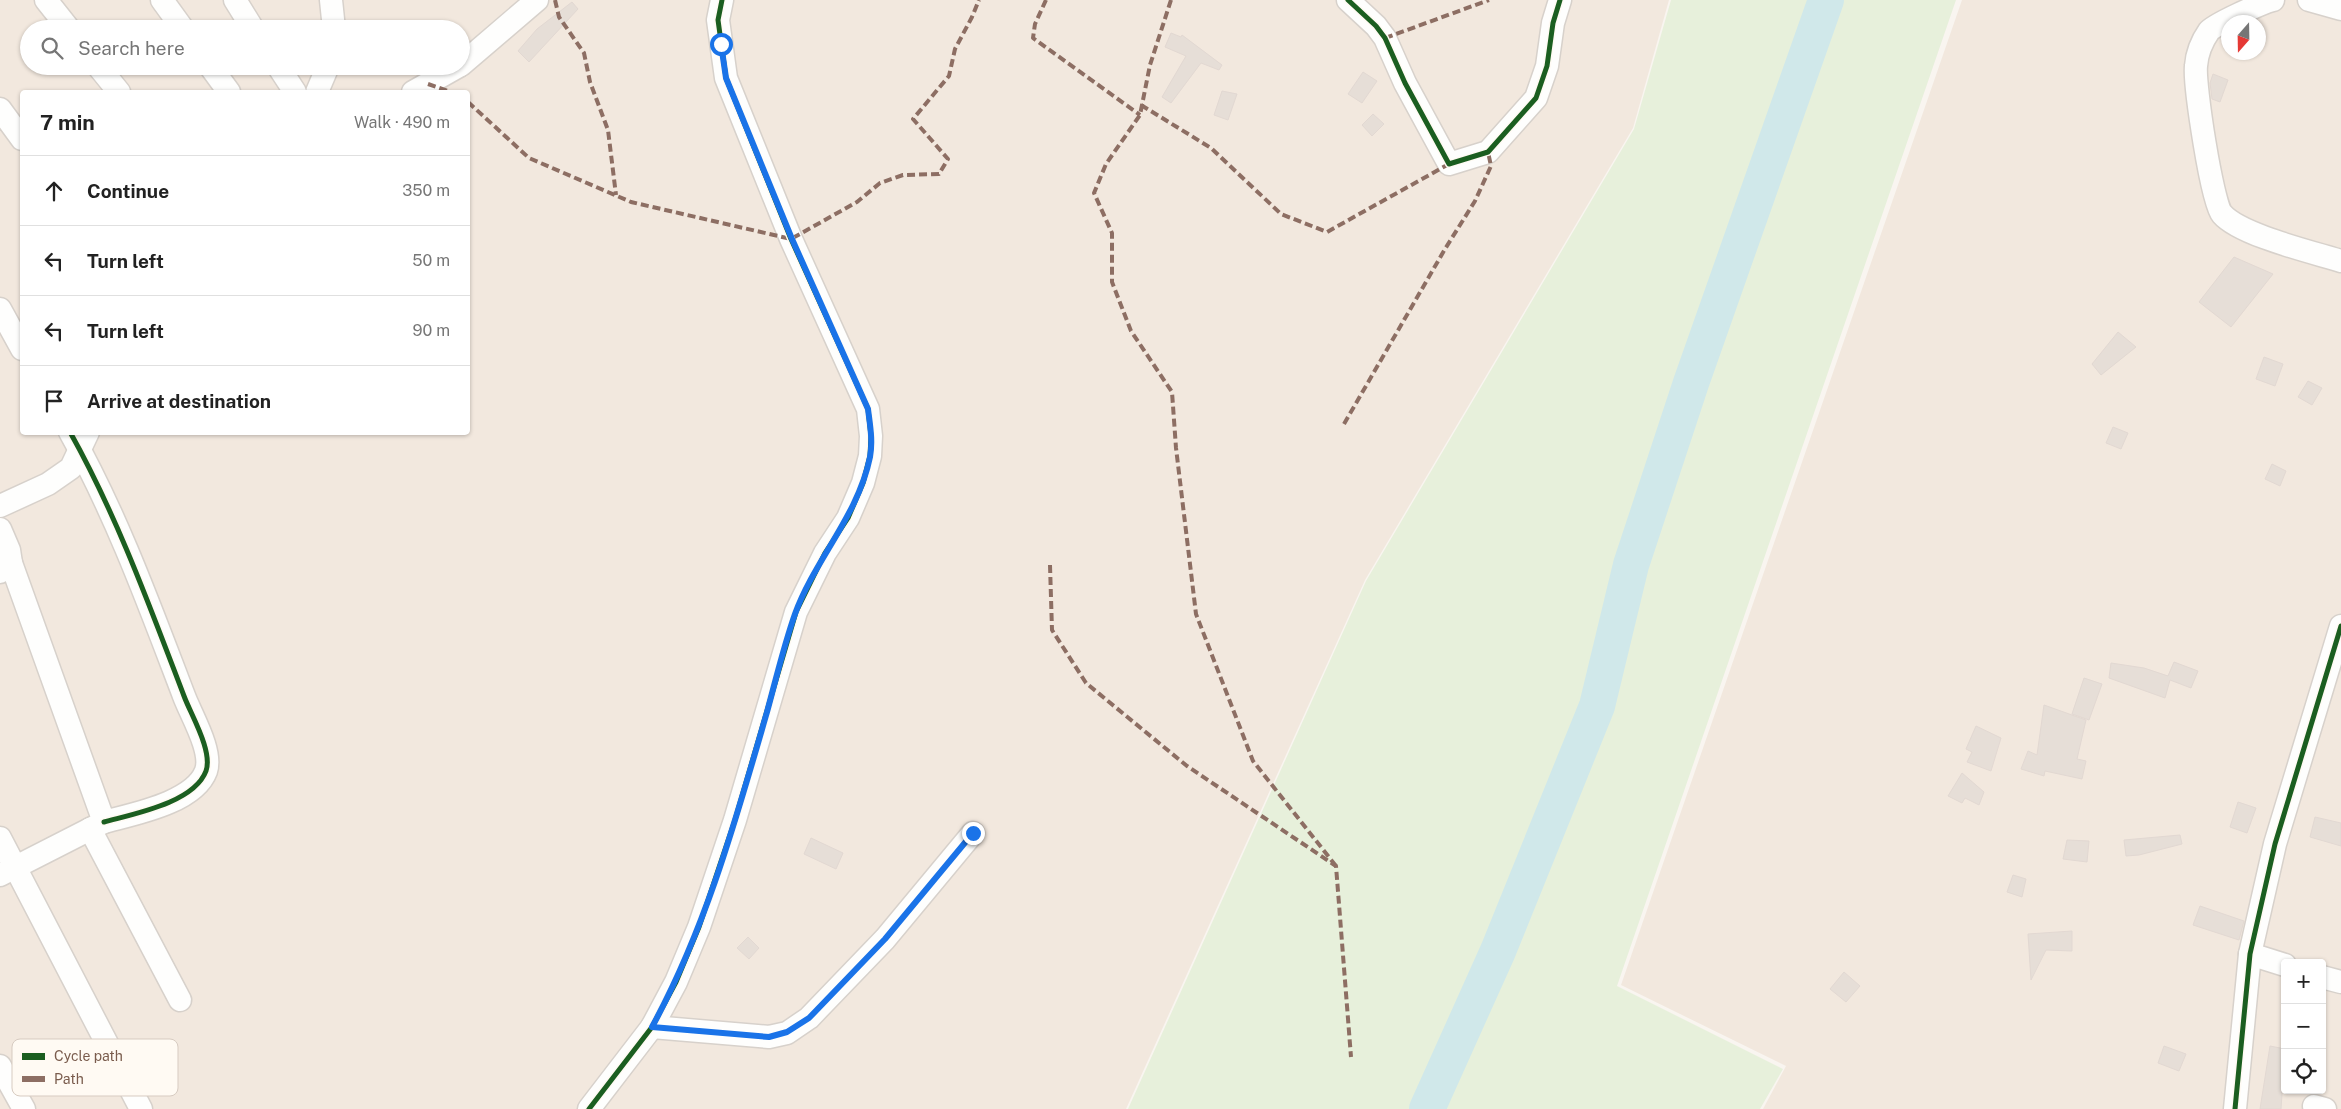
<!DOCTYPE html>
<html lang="en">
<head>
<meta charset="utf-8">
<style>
	:root { --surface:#fff; --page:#f6f6f6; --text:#222; --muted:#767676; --line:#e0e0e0 }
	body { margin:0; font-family:"Public Sans",sans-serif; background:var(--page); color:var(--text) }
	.controls { position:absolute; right:15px; bottom:15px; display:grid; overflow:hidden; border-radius:5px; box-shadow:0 1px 4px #0004 }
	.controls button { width:45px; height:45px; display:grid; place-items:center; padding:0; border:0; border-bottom:1px solid var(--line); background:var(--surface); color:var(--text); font:25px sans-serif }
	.compass { position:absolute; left:2221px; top:15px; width:45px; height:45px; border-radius:50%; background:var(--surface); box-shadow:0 1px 4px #0004; rotate:200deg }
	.stop { position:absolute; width:15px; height:15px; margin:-11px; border:4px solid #1a73e8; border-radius:50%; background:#fff }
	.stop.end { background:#1a73e8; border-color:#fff; box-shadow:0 1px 5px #0008 }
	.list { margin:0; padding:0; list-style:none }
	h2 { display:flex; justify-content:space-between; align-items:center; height:65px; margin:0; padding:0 20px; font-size:21px }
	h2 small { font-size:16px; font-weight:400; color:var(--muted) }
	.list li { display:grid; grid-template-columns:32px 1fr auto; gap:15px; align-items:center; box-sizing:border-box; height:70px; padding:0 20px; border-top:1px solid var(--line) }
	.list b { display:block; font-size:19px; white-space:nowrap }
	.list em { font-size:16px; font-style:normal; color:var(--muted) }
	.icon { flex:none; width:28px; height:28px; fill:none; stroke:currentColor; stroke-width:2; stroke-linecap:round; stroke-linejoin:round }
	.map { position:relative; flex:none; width:2341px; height:1109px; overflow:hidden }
	.search { position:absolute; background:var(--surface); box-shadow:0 1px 4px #0004; left:20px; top:20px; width:450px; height:55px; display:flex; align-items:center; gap:12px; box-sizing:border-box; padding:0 18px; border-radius:28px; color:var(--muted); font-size:19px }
	.panel { position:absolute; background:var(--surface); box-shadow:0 1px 4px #0004; left:20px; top:90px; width:450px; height:345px; border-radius:5px }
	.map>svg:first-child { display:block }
	.residential { fill:#f2e8de; fill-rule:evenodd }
	.green { fill:#e7f0db }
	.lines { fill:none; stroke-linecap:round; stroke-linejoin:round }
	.river { stroke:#d0e8ea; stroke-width:36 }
	.building { fill:#e6ded7; stroke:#e2d8d2 }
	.minor-casing { stroke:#d7d1cb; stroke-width:25 }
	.minor { stroke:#fefefd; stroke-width:22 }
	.quiet { stroke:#8d6e63; stroke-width:4; stroke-dasharray:8 4; stroke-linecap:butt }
	.cycleway-casing { stroke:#fffaf3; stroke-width:8 }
	.cycleway { stroke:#1b5e20; stroke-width:5 }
	.route { stroke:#1a73e8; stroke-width:6 }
	.key { fill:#fffaf3; stroke:#d7cbc1; stroke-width:1 }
	.key-label { font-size:14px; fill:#7a5c4d }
</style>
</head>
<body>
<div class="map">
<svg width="2341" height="1109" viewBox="0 0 2341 1109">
	<rect width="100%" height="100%" fill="#f9f5f0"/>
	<g class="residential">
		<path d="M0 0H1669L1633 128 1365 580 1126 1109H0ZM29 29H461V66H29ZM22 92H468V432H22Z"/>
		<path d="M1962 0H2341V1109H1763L1786 1066 1621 985ZM2228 22H2258V52H2228ZM2285 963H2322V1090H2285Z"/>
	</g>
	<polygon class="green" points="1671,0 1956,0 1617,986 1783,1069 1760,1109 1128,1109 1366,581 1634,129"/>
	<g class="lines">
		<polyline class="river" points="1427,1109 1498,951 1597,706 1631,565 1691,383 1826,0"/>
	</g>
	<g class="building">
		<polygon points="572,2 578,9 529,62 518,51 537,29"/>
		<polygon points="1171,33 1181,37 1182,35 1222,65 1219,70 1201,63 1171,103 1162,97 1186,56 1165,47"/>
		<polygon points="1363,72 1377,81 1362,103 1348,94"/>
		<polygon points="2213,74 2228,80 2220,102 2212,99 2210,83"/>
		<polygon points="1222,91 1237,94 1228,120 1214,115"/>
		<polygon points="1373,114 1384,124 1372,136 1362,125"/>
		<polygon points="2234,257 2273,274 2231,327 2199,302"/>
		<polygon points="2118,332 2136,347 2101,375 2092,364"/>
		<polygon points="2264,357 2283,364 2275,386 2256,379"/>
		<polygon points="2308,381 2322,388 2312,405 2298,397"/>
		<polygon points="2113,427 2128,433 2121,449 2106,443"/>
		<polygon points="2272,464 2286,471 2280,486 2265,479"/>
		<polygon points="2174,662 2198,671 2191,688 2170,680 2165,698 2109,678 2111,663 2144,668 2168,676"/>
		<polygon points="2084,678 2102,684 2089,720 2072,714"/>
		<polygon points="2044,705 2086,720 2077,759 2086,761 2082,779 2045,771 2044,776 2021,769 2028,751 2037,755"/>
		<polygon points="1976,726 2001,738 1991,771 1967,762 1972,752 1966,749"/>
		<polygon points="1962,773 1984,792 1979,805 1965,798 1962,803 1948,796"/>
		<polygon points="2238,802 2256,808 2247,833 2230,827"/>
		<polygon points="2315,817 2341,823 2341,846 2310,837"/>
		<polygon points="2180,835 2182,844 2139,855 2126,856 2124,840"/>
		<polygon points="811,838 843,853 836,869 804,854"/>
		<polygon points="2067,840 2089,841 2087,862 2063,859"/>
		<polygon points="2013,875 2026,879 2022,897 2007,892"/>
		<polygon points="2200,906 2244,921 2239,940 2193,925"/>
		<polygon points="2072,931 2072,951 2046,950 2031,980 2028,934"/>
		<polygon points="748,937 759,948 749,959 737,948"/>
		<polygon points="1844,972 1860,986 1846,1002 1830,989"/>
		<polygon points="2164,1046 2186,1054 2179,1071 2158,1063"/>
		<polygon points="2270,1046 2285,1049 2281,1109 2260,1109"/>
	</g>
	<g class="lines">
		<defs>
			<g id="minor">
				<polyline points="46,0 69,29"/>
				<polyline points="162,0 183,29"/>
				<polyline points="235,0 253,29"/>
				<polyline points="331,0 334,29"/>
				<polyline points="1348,0 1376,26 1385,38 1405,83 1449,164 1488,152 1536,98 1547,66 1553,23 1560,0"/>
				<path d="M2273 0C2264 2 2213 25 2209 31 2202 41 2197 53 2196 66 2194 84 2212 203 2222 214 2240 235 2312 252 2341 261"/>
				<polyline points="2309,0 2341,9"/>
				<polyline points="461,65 537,0"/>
				<polyline points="98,66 119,92"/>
				<polyline points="210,66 229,92"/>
				<polyline points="278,66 295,92"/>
				<polyline points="317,92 328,66"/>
				<polyline points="413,92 459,66"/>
				<polyline points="0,109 22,139"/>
				<polyline points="0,309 22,349"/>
				<path d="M70 432C117 516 150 607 184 696 191 715 213 751 206 771 194 803 133 814 104 822"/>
				<polyline points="0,506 48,484 71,468 88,432"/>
				<polyline points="0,529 9,550 11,563 0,572"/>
				<polyline points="90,829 180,1000"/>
				<polyline points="0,838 141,1109"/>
				<polyline points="0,875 104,822 11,563"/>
				<polyline points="2250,954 2285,965"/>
				<polyline points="2322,977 2341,982"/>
				<polyline points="652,1027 769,1037 787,1033 809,1018 885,939 973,833"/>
				<polyline points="0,1066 24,1109"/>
				<polyline points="2314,1106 2325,1109"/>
				<polyline points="589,1109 652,1027 676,982 699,927 735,820 796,612 825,553 848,518 863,483 870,456 871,436 868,409 791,239 726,78 718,20 722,0"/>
				<polyline points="2235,1109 2250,954 2275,844 2341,626"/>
			</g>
		</defs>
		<use href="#minor" class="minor-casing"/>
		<use href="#minor" class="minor"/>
		<g class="quiet">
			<polyline points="555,0 559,17 584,53 590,82 608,130 616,195"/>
			<polyline points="1046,0 1035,24 1033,38 1140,115"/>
			<polyline points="1171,0 1150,65 1140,115 1106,164 1094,193 1112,233 1112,282 1131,331 1172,392 1176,448 1196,614 1253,761 1336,866"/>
			<polyline points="1385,38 1489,0"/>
			<polyline points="428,84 451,92"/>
			<polyline points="468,102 529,158 631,202 791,239 857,202 880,183 903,175 939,174 948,159 913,119 949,76 955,49 972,17 979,0"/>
			<polyline points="1141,105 1211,148 1281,214 1327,232 1449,164"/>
			<polyline points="1344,424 1445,249 1475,201 1491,166 1488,152"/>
			<polyline points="1050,565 1052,630 1086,683 1187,766 1336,866 1351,1057"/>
		</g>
		<defs>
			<g id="cycleway">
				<polyline points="1348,0 1376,26 1385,38 1405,83 1449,164 1488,152 1536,98 1547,66 1553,23 1560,0"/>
				<path d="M70 432C117 516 150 607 184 696 191 715 213 751 206 771 194 803 133 814 104 822"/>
				<polyline points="589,1109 652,1027 676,982 699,927 735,820 796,612 825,553 848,518 863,483 870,456 871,436 868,409 791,239 726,78 718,20 722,0"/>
				<polyline points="2235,1109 2250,954 2275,844 2341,626"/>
			</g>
		</defs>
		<use href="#cycleway" class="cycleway-casing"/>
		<use href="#cycleway" class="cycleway"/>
	</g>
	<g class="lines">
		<path class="route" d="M721 44 726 78 792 239 868 409C870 425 873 441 870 457 858 516 815 559 795 614 784 645 776 679 767 712 736 819 706 928 652 1027L769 1037 787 1032 809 1018 885 939 973 833"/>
	</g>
	<rect x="12" y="1039" width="166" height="57" rx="8" class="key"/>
	<rect x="22" y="1053" width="23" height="7" fill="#1b5e20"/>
	<rect x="22" y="1076" width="23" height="6" fill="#8d6e63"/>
	<g class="key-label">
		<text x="54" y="1061">Cycle path</text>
		<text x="54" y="1084">Path</text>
	</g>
</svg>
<div class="controls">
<button>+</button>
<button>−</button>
<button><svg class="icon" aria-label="locate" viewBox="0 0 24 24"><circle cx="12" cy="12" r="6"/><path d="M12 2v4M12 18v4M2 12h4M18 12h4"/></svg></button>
</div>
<svg class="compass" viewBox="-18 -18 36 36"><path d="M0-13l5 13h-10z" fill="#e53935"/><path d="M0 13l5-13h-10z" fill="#767676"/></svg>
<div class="stop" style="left:721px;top:44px"></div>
<div class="stop end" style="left:973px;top:833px"></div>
<div class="search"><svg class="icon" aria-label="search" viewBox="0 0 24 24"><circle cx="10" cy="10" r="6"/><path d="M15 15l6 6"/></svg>Search here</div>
<section class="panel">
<h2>7 min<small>Walk · 490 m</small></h2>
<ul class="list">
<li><svg class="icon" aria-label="ahead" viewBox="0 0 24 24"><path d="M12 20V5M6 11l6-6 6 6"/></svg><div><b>Continue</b></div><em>350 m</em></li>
<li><svg class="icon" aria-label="left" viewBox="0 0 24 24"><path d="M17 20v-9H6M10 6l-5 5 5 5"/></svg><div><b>Turn left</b></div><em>50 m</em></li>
<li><svg class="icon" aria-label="left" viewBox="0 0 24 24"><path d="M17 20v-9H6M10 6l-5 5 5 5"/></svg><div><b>Turn left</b></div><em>90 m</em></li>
<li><svg class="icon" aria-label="arrive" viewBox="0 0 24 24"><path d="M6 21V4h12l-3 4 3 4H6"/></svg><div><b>Arrive at destination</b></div></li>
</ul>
</section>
</div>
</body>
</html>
